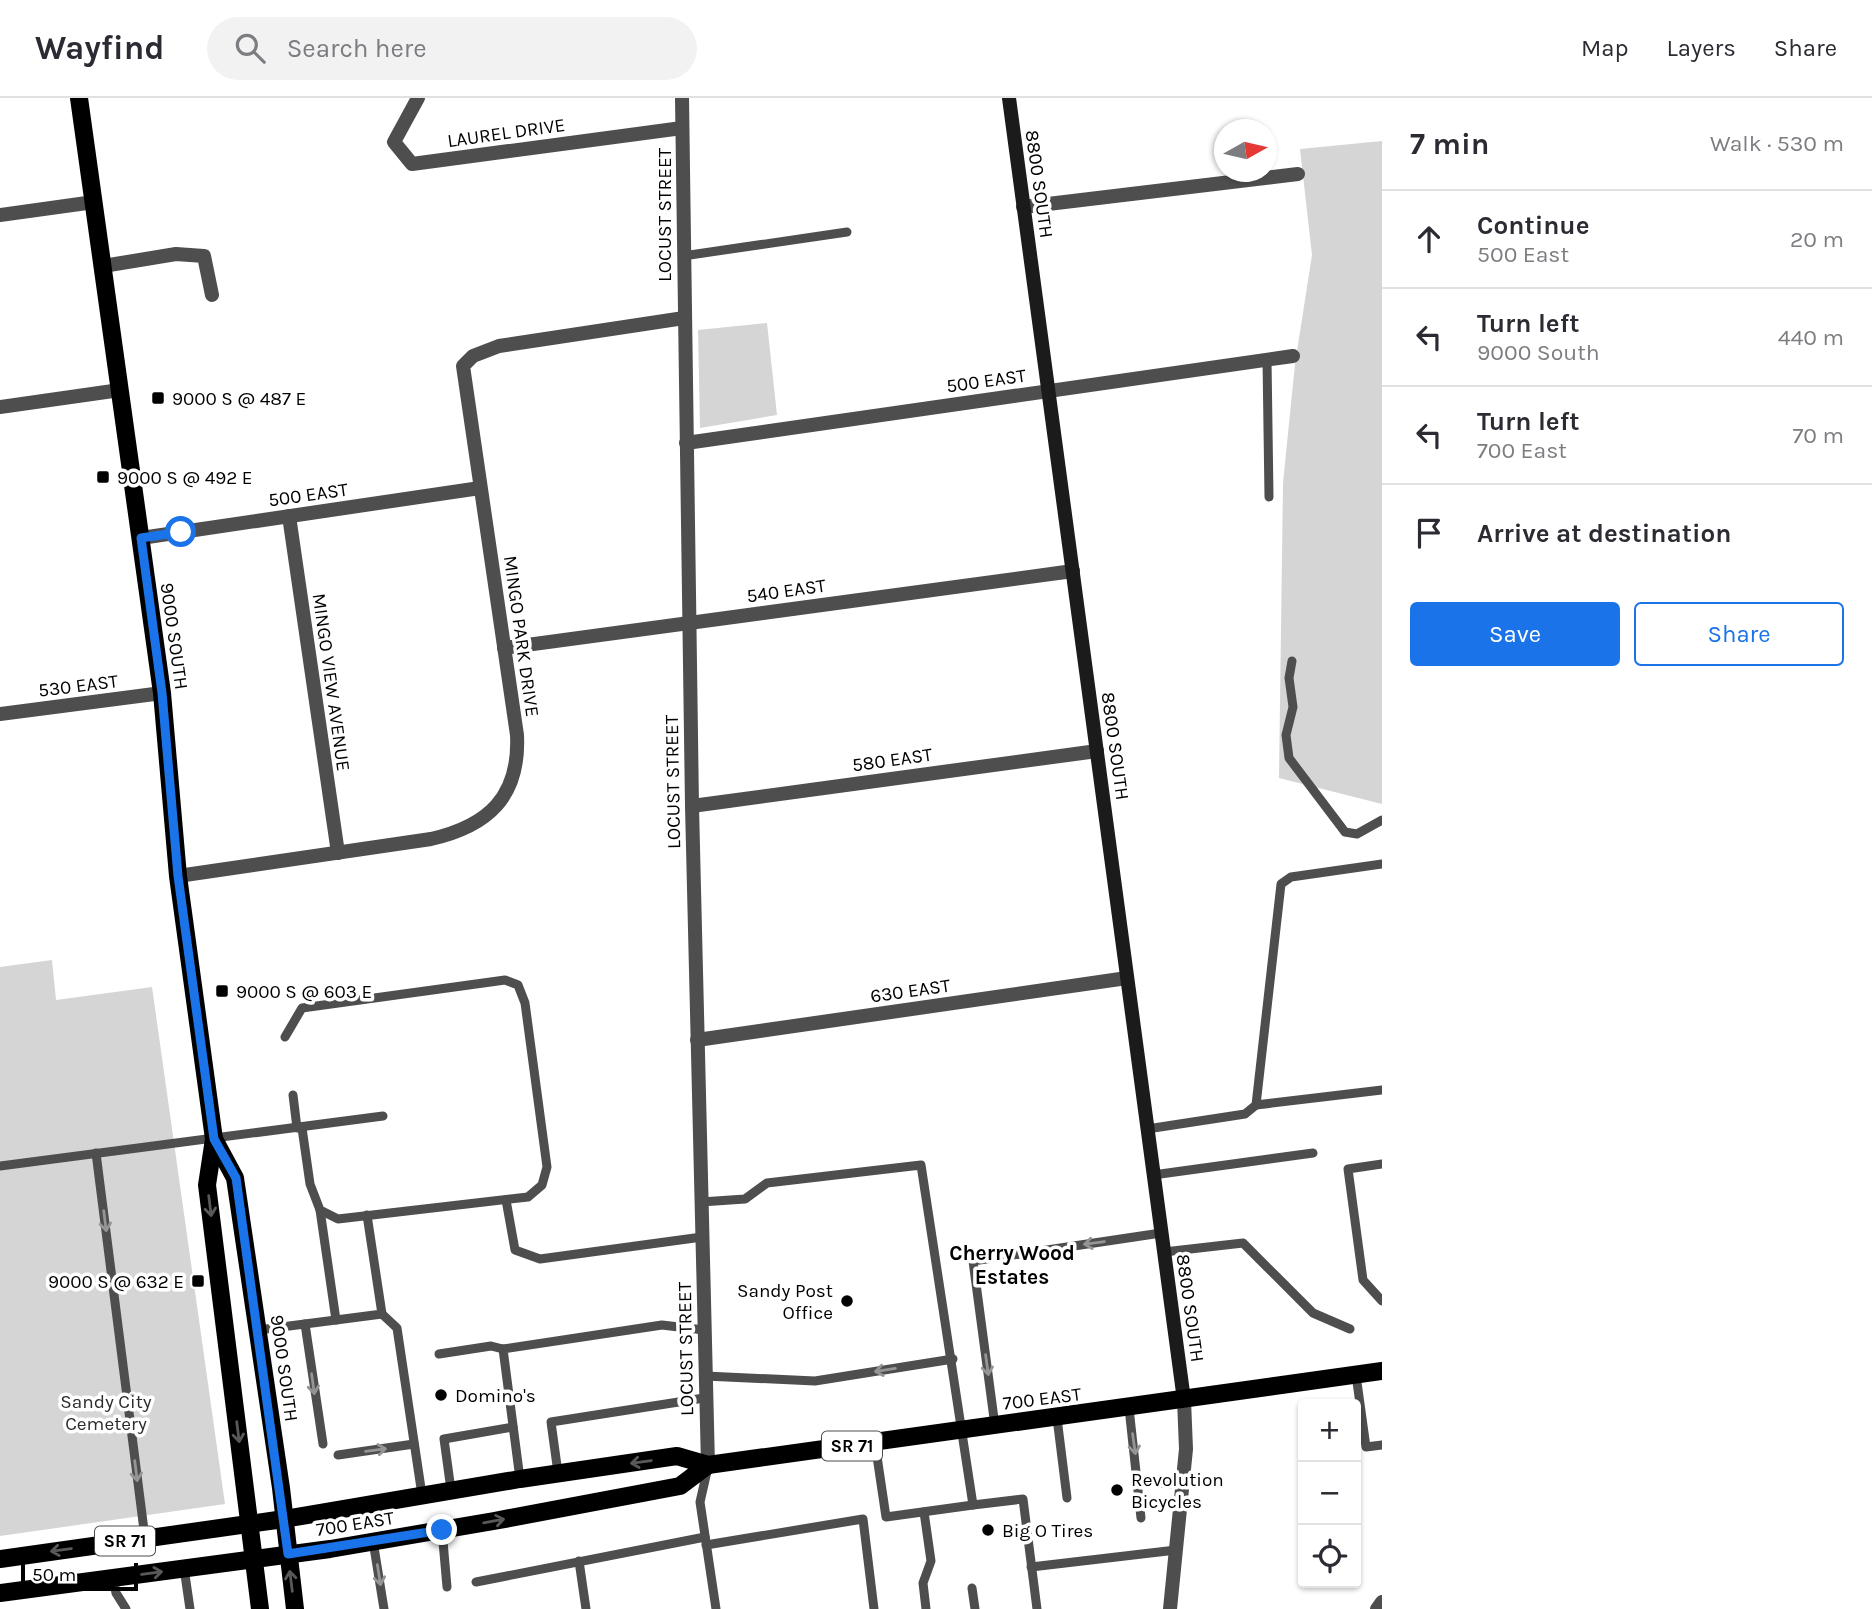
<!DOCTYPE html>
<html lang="en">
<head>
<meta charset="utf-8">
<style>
	:root { --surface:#fff; --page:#f2f2f3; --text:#2b2b33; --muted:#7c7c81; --line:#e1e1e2; --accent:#1a73e8 }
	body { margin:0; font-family:Karla,sans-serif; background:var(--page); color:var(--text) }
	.controls { position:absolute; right:21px; bottom:21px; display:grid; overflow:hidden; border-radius:7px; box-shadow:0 2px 5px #0004 }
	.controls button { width:63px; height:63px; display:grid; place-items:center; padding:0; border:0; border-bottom:2px solid var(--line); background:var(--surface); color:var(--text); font:35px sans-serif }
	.compass { position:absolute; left:1214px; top:21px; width:63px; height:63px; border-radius:50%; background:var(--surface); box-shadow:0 2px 5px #0004; rotate:82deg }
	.scale { position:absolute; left:21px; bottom:18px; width:117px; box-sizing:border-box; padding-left:7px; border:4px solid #000; border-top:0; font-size:19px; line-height:24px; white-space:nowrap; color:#000; -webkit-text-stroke:5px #fff; paint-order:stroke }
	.stop { position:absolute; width:21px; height:21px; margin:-16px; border:5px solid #1a73e8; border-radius:50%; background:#fff }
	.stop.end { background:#1a73e8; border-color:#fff; box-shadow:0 2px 7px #0008 }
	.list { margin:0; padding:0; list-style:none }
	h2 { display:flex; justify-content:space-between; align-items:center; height:91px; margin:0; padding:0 28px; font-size:30px }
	h2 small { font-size:23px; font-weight:400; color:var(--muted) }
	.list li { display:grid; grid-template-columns:46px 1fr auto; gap:21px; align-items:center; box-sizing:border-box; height:98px; padding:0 28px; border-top:2px solid var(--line) }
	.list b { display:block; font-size:26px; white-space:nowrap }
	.list p { margin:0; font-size:23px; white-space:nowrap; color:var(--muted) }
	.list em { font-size:23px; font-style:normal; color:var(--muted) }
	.actions { display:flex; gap:14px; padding:21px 28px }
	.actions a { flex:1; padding:16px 0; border:2px solid var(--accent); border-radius:7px; text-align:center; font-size:24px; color:var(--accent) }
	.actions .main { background:var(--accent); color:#fff }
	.icon { flex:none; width:38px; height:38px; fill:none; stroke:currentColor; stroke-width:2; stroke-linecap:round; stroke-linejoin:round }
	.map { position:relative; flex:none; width:1382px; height:1511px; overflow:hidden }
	header { display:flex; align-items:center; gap:42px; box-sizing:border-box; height:98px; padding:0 35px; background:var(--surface); border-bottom:2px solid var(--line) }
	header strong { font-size:33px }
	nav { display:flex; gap:38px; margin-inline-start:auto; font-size:24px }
	.search { width:490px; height:63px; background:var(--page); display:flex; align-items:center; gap:18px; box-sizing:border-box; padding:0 24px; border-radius:38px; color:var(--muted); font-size:26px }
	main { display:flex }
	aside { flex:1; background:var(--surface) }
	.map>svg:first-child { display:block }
	.green { fill:#d5d5d5 }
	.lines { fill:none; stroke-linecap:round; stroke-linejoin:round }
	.lane { stroke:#4e4e4e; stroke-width:9 }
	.street { stroke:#4e4e4e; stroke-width:14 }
	.secondary { stroke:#1b1b1b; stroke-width:14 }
	.primary { stroke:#000; stroke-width:18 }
	.oneway { stroke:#595959 }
	.oneway2 { stroke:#959595 }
	.route { stroke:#1a73e8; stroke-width:9 }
	.poi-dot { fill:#000; stroke:#fff; stroke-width:2.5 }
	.labels { text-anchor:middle; stroke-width:7; stroke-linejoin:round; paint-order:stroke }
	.shield { fill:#fff; stroke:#4c4c4c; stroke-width:2 }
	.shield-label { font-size:18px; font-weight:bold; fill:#000 }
	.street-label { font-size:19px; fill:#000; stroke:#fff }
	.poi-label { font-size:19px; fill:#000; stroke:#fff; text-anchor:start }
	.park-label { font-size:19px; fill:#2c2c2c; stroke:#fff }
	.neighbourhood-label { font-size:21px; font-weight:bold; fill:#000; stroke:#fff }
</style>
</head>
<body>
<header>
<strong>Wayfind</strong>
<div class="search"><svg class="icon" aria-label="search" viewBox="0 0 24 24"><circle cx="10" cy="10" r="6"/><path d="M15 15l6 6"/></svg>Search here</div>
<nav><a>Map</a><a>Layers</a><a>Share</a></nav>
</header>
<main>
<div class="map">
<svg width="1382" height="1511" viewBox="0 0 1382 1511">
	<rect width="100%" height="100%" fill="#fff"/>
	<g class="green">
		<polygon points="1382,43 1382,706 1279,680 1283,385 1295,266 1312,157 1300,51"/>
		<polygon points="767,225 777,317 700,330 698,232"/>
		<polygon points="52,862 56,902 152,889 225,1406 0,1438 0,869"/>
	</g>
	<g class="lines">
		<g class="lane">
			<polyline points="683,158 847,134"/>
			<polyline points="1267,262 1269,399"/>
			<polyline points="1292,563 1289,580 1293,609 1286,637 1289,660 1345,734 1357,736 1382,722"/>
			<polyline points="285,939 302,910 505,882 518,887 525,905 547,1069 542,1087 528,1099 338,1121 320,1112 310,1086 302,1030"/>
			<polyline points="293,997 297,1030"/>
			<polyline points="1256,1007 1382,992"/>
			<polyline points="1147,1031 1245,1016 1256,1007 1281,786 1291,779 1382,766"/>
			<polyline points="96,1055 145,1440"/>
			<polyline points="0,1068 383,1018"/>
			<polyline points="1153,1077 1313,1055"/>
			<polyline points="506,1102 515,1152 540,1161 702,1139"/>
			<polyline points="701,1104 745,1101 767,1085 921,1067 973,1407 1023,1401 1037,1511"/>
			<polyline points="320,1112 336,1222 382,1216 367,1117"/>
			<polyline points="1164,1154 1243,1145 1313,1215 1350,1231"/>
			<polyline points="1382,1203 1363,1182 1348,1071 1382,1066"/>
			<polyline points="382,1216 397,1230 422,1397"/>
			<polyline points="305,1226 323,1346"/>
			<polyline points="258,1232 336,1222"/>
			<polyline points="439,1256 491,1248 503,1251"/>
			<polyline points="1356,1277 1366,1349 1382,1347"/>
			<polyline points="705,1278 815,1283 953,1261"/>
			<polyline points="1129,1310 1141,1420"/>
			<polyline points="1057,1320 1067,1400"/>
			<polyline points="995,1328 973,1163 1161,1135"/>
			<polyline points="875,1345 886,1419 973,1407"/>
			<polyline points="338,1357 414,1346"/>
			<polyline points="708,1369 700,1404 716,1511"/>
			<polyline points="558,1375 551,1324 704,1300"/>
			<polyline points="520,1381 503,1251 662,1227 704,1232"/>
			<polyline points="1139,1383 1182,1387"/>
			<polyline points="451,1392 444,1341 513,1329"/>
			<polyline points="924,1414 931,1463 923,1485 926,1511"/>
			<polyline points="442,1432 447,1489"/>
			<polyline points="373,1443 384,1511"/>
			<polyline points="706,1447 863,1421 874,1511"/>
			<polyline points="579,1463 586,1511"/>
			<polyline points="1031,1469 1176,1452"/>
			<polyline points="184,1470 190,1511"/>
			<polyline points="113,1480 116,1495 126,1511"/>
			<polyline points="476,1484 705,1439"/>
			<polyline points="972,1490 975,1511"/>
		</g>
		<g class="street">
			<polyline points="418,0 394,44 412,66 682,30"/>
			<polyline points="682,0 692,708 708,1367"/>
			<polyline points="1023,109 1298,76"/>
			<polyline points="0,117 94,104"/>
			<polyline points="103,168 176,156 204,158 212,197"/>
			<polyline points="0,309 120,292"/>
			<polyline points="686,345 1293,258"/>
			<polyline points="289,418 338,755"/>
			<polyline points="141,440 480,390"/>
			<polyline points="504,550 1073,473"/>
			<polyline points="0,616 162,595"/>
			<polyline points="692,708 1097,653"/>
			<path d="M178 778 431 741C488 728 520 699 517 637L463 268 473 258 499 248 684 220"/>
			<polyline points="697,942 1127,880"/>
			<polyline points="1170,1511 1186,1351 1184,1302"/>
			<polyline points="1377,1511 1382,1504"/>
		</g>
		<polyline class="secondary" points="1009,0 1184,1302"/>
		<g class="primary">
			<polyline points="79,0 162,595 178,778 214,1041 207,1087 260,1511"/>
			<polyline points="214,1041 235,1080 281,1390 295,1511"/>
			<polyline points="0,1461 284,1421 520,1381 677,1358 708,1367 1382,1273"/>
			<polyline points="0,1495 330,1451 494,1423 680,1388 708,1367"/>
		</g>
	</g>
	<defs><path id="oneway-shaft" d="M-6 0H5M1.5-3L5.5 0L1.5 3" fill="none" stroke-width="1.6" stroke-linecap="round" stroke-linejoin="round" transform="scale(1.75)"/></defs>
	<g class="oneway">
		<use href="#oneway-shaft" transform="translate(210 1108) rotate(83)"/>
		<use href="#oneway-shaft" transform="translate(238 1334) rotate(83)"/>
		<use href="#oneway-shaft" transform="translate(641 1364) rotate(172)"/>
		<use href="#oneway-shaft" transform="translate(494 1423) rotate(-10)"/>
		<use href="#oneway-shaft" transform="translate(61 1452) rotate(172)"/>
		<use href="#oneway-shaft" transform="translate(152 1475) rotate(-8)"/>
		<use href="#oneway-shaft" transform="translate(291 1483) rotate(-97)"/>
	</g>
	<g class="oneway2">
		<use href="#oneway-shaft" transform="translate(105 1123) rotate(83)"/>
		<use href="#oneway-shaft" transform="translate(1094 1145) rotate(172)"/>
		<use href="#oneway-shaft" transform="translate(987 1267) rotate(82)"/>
		<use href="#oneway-shaft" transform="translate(885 1272) rotate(171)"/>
		<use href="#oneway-shaft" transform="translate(313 1286) rotate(82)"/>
		<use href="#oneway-shaft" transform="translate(1134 1346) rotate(82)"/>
		<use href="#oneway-shaft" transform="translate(376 1352) rotate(-8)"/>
		<use href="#oneway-shaft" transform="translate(136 1373) rotate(83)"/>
		<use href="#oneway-shaft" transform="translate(379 1477) rotate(81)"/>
	</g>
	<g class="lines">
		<polyline class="route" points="181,434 141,440 162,595 178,778 214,1041 236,1080 288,1456 442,1432"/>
	</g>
	<g class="poi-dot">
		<rect x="151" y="293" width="14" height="14" rx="3.5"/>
		<rect x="96" y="372" width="14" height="14" rx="3.5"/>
		<rect x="215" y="886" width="14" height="14" rx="3.5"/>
		<rect x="191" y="1176" width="14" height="14" rx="3.5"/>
		<circle cx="847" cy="1203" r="7"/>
		<circle cx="441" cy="1297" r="7"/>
		<circle cx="1117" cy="1392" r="7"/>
		<circle cx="988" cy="1432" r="7"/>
	</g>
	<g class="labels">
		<g class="shield">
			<rect x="822" y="1333.5" width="60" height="29" rx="5"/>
			<rect x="95" y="1428.5" width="60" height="29" rx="5"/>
		</g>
		<g class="shield-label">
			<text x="852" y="1354">SR 71</text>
			<text x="125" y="1449">SR 71</text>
		</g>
		<g class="street-label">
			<text transform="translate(506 34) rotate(-8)" y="7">LAUREL DRIVE</text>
			<text transform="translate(1040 86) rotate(82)" y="7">8800 SOUTH</text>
			<text transform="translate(664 117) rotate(-90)" y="7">LOCUST STREET</text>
			<text transform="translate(986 282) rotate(-8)" y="7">500 EAST</text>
			<text transform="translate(308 396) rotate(-8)" y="7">500 EAST</text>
			<text transform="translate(786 492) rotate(-8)" y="7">540 EAST</text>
			<text transform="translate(175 538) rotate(82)" y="7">9000 SOUTH</text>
			<text transform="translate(522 538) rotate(82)" y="7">MINGO PARK DRIVE</text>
			<text transform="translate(332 584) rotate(82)" y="7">MINGO VIEW AVENUE</text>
			<text transform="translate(78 587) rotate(-7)" y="7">530 EAST</text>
			<text transform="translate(1116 648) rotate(82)" y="7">8800 SOUTH</text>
			<text transform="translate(892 661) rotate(-8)" y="7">580 EAST</text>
			<text transform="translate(672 684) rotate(-91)" y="7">LOCUST STREET</text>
			<text transform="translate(910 892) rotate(-8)" y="7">630 EAST</text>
			<text transform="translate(1191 1210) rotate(82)" y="7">8800 SOUTH</text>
			<text transform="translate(685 1251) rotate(-91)" y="7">LOCUST STREET</text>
			<text transform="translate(285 1270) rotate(82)" y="7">9000 SOUTH</text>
			<text transform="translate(1042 1300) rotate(-7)" y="7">700 EAST</text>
			<text transform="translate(355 1425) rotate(-9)" y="7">700 EAST</text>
		</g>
		<g class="poi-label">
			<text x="172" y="307">9000 S @ 487 E</text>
			<text x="117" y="386">9000 S @ 492 E</text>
			<text x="236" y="900">9000 S @ 603 E</text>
			<text x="184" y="1190" text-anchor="end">9000 S @ 632 E</text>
			<text x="833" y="1199" text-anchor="end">Sandy Post<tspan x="833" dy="22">Office</tspan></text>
			<text x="455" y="1304">Domino's</text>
			<text x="1131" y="1388">Revolution<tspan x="1131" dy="22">Bicycles</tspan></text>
			<text x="1002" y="1439">Big O Tires</text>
		</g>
		<g class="park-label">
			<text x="106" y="1310">Sandy City<tspan x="106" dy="22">Cemetery</tspan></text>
		</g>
		<g class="neighbourhood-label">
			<text x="1012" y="1162">Cherry Wood<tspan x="1012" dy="24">Estates</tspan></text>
		</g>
	</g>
</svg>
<div class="controls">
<button>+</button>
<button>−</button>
<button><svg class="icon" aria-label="locate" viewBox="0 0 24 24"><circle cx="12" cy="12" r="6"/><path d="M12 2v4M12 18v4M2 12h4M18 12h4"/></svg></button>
</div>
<svg class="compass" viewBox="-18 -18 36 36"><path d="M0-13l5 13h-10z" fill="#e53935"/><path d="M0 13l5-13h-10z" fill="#7c7c81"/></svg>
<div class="scale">50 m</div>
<div class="stop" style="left:181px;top:434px"></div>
<div class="stop end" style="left:442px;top:1432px"></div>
</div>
<aside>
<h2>7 min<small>Walk · 530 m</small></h2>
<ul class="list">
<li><svg class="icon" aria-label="ahead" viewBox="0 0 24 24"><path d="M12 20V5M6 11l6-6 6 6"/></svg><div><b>Continue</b><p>500 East</p></div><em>20 m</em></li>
<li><svg class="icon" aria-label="left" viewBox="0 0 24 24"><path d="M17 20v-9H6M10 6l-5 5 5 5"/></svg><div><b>Turn left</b><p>9000 South</p></div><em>440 m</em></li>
<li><svg class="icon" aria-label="left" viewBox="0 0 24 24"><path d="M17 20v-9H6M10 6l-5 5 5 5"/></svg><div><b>Turn left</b><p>700 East</p></div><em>70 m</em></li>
<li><svg class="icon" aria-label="arrive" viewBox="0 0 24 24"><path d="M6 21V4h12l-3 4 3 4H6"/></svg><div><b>Arrive at destination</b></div></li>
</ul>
<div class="actions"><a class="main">Save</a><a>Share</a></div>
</aside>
</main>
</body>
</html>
